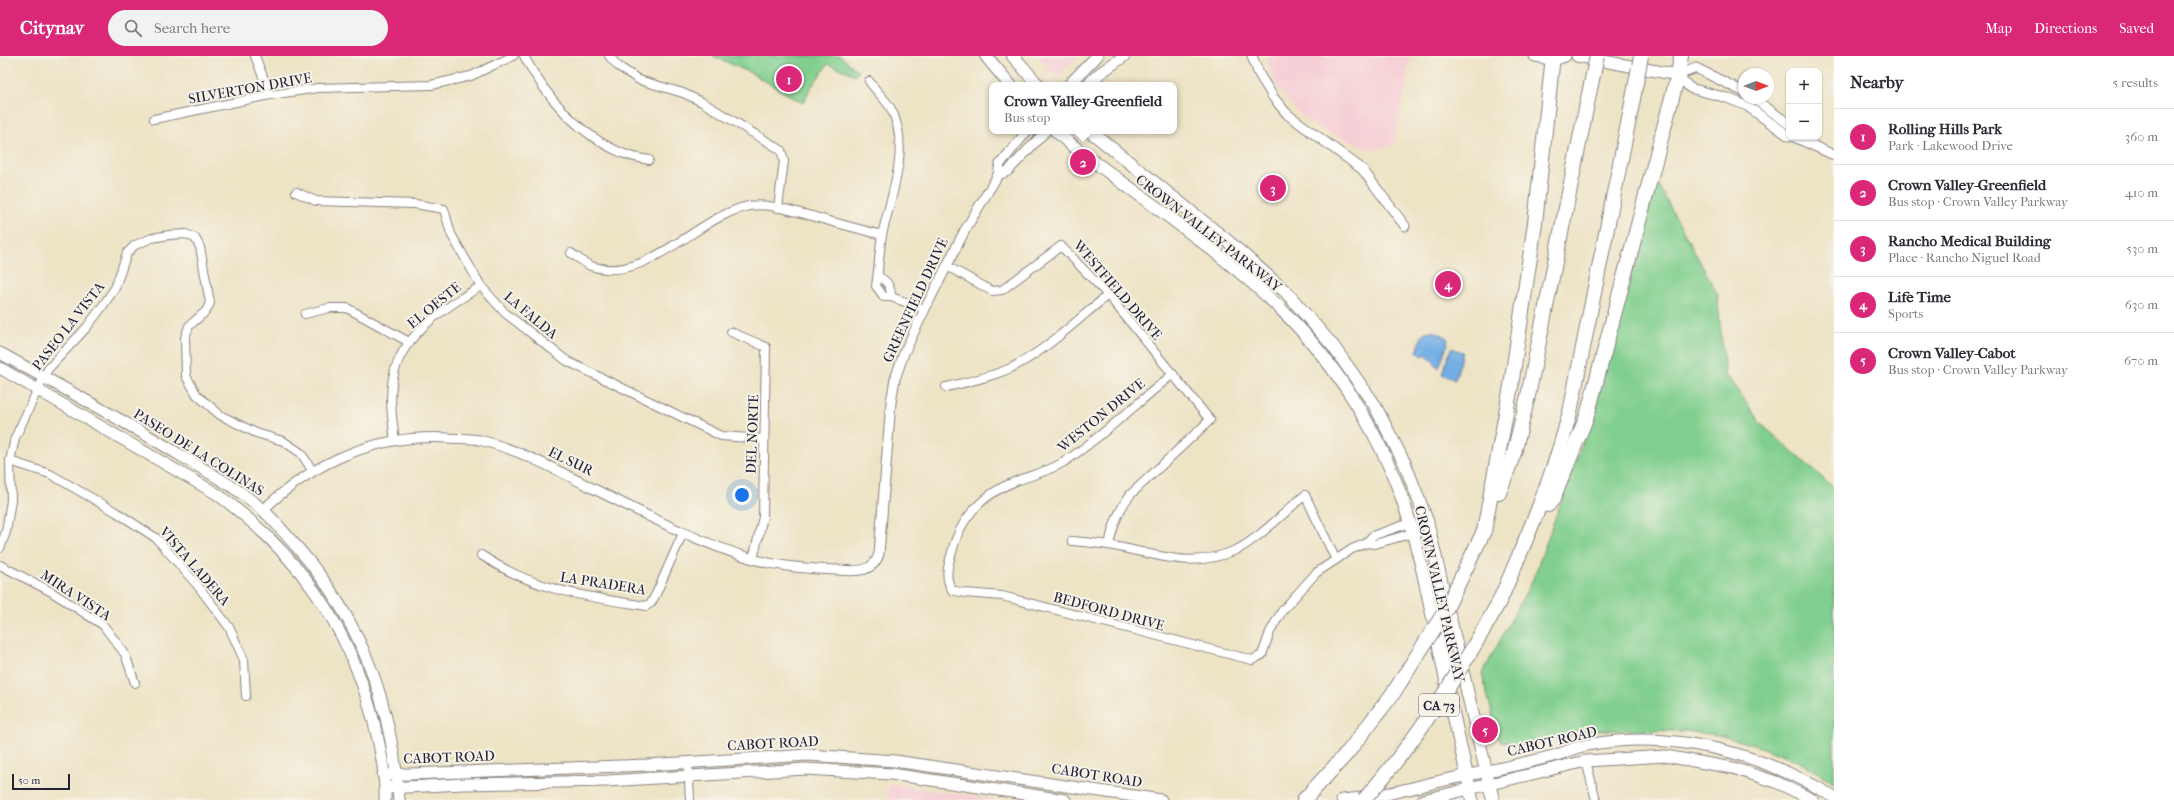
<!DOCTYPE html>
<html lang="en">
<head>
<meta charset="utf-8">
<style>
	:root { --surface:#fff; --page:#f2f2f3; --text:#2b2b33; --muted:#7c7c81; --line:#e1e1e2; --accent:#db2777 }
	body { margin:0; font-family:"IM FELL French Canon",serif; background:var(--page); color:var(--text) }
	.controls { position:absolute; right:12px; top:12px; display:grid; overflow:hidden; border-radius:8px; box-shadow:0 1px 3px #0004 }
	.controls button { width:36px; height:36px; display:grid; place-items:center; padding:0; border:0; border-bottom:1px solid var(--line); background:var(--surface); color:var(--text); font:20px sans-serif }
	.compass { position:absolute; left:1738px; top:12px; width:36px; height:36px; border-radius:50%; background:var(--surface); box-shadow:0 1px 3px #0004; rotate:90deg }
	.scale { position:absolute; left:12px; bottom:10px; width:58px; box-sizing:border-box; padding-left:4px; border:2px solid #22223b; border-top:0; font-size:11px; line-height:14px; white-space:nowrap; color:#22223b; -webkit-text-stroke:3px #f7f3e8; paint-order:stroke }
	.you { position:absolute; left:742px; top:439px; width:14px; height:14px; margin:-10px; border:3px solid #fff; border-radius:50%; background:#1a73e8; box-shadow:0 0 0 6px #1a73e833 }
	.badge { display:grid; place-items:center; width:26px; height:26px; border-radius:50%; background:var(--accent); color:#fff; font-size:13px; font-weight:700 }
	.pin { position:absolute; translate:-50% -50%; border:2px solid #fff; box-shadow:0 1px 4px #0006 }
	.popup { position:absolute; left:989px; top:26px; width:188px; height:52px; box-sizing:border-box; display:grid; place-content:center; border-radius:8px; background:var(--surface); filter:drop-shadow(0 1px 3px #0005); font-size:13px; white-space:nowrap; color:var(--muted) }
	.popup b { font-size:15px; color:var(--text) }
	.popup::after { content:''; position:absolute; left:50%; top:100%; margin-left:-8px; border:8px solid transparent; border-top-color:var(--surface) }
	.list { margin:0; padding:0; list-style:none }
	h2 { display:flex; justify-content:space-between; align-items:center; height:52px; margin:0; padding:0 16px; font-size:17px }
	h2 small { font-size:13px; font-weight:400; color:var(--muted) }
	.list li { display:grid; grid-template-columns:26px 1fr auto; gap:12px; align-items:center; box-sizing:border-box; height:56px; padding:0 16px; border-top:1px solid var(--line) }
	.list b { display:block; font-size:15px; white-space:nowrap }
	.list p { margin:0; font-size:13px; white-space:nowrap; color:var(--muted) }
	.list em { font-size:13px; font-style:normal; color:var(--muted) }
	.icon { flex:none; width:22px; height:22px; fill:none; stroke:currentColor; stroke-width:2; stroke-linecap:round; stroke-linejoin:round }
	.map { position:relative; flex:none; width:1834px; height:744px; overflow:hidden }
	header { display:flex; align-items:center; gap:24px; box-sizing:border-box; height:56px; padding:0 20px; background:var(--accent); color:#fff }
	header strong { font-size:19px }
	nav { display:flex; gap:22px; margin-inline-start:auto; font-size:14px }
	.search { width:280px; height:36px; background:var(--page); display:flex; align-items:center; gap:10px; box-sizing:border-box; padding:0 14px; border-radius:22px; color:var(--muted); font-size:15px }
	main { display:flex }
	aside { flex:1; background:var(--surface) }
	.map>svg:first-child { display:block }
	.built { fill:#f6cfd6 }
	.green { fill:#81cf8e; stroke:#527864 }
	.water { fill:#73aee4; stroke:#4a6890 }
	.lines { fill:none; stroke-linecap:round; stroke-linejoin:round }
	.minor-casing { stroke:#888280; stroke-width:10 }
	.tertiary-casing { stroke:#888280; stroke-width:11 }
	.secondary-casing { stroke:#888280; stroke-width:13 }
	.primary-casing { stroke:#888280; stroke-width:14 }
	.motorway-casing { stroke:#888280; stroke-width:16 }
	.minor { stroke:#fff; stroke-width:8 }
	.tertiary { stroke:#fff; stroke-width:9 }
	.secondary { stroke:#fff; stroke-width:11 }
	.primary { stroke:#fff; stroke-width:12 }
	.motorway { stroke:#fff; stroke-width:14 }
	.motorway-bridge-casing { stroke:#888280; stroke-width:16; stroke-linecap:butt }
	.motorway-bridge { stroke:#fff; stroke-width:14 }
	.labels { text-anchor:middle; stroke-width:4; stroke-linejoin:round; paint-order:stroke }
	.shield { fill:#f7f3e8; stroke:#62616f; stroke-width:1 }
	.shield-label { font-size:13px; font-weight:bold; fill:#22223b }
	.street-label { font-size:14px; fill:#22223b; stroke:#f7f3e8 }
</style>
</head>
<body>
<header>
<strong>Citynav</strong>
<div class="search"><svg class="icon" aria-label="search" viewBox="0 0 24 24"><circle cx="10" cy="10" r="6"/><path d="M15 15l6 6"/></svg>Search here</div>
<nav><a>Map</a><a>Directions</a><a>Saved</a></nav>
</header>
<main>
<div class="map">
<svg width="1834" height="744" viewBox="0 0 1834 744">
	<rect width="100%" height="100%" fill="#f7f3e8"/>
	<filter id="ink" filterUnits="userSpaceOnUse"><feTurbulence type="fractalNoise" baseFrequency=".025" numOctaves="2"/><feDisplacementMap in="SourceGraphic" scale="8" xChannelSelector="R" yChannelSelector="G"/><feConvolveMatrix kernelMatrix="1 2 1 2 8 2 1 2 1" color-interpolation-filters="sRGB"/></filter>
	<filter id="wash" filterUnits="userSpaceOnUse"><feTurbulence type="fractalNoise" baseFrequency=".012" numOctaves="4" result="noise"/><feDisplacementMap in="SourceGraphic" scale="16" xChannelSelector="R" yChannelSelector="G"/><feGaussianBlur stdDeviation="0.9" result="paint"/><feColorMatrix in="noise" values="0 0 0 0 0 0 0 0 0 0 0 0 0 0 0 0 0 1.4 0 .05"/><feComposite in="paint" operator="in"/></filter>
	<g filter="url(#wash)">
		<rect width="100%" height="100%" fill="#ede3c5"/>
		<g class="built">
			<polygon points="1039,0 1079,0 1059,20 1046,14 1046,8"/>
			<polygon points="1266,0 1410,0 1403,46 1394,89 1372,94 1316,71 1296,55 1273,25"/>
			<polygon points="888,728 973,740 995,744 888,744"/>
		</g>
		<g class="green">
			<polygon points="713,0 840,0 858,15 856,19 828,8 810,33 803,47 751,17"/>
			<polygon points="1656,125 1717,237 1725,317 1761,368 1834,432 1834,478 1831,483 1834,486 1834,726 1797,705 1763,692 1723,680 1684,675 1597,674 1517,691 1499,684 1482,618 1533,523 1586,377"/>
		</g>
		<g class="water">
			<polygon points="1432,275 1439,277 1448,283 1447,286 1448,287 1439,312 1426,298 1423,300 1417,296 1422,279 1424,279 1425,276"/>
			<polygon points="1451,292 1463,296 1455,324 1442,318"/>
		</g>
	</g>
	<g filter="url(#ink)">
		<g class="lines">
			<defs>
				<g id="minor">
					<polyline points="255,0 270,39"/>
					<path d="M524 0C545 40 579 79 622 97 630 101 640 102 649 104"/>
					<polyline points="609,0 618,10 639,24 683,37 702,46 781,94 784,105 778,152"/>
					<path d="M869 25C875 34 884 42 890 51 912 90 891 139 882 179 879 196 879 213 876 230L884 241H891L925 253"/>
					<polyline points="154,63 270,39 318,32 431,29 471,20 513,0"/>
					<polyline points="296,136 316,145 415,148 444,153 451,178 481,230 505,257 567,305 721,380 764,383"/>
					<path d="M571 197C577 201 584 207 591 210 647 229 697 160 749 150 770 147 792 155 812 160 835 167 859 173 882 179"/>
					<path d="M947 210 992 235 1002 234 1061 190 1108 239 1210 364 1130 439C1118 455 1113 470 1109 489"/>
					<path d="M878 220C887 225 891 230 891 241"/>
					<polyline points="305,258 329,252 347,252 409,286"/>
					<polyline points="731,276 766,291 763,461 753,503"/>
					<path d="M1173 318C1137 347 1103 380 1064 406 1049 415 1032 419 1016 425 983 438 960 462 952 496 948 510 944 521 952 534L965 537 1002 540 1252 604 1262 599 1270 576 1282 555 1316 517 1352 493 1367 487 1372 480 1410 467"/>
					<path d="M946 331C968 326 991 321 1011 312 1047 294 1077 264 1108 239"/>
					<path d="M395 385C392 362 388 337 395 314 406 275 448 250 481 230"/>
					<polyline points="10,405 50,418 116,456 156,482 198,530 229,571 244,604 246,640"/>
					<path d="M1072 485C1084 486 1096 487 1108 489 1155 497 1189 515 1236 494 1257 484 1286 455 1305 439L1336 504"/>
					<polyline points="1367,487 1375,488 1413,477"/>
					<polyline points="0,492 6,476 11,444 10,405 15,382 38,333 48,313 87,271 102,251 115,232 127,197 135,189 152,182 169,179 186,178 195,182 200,191 210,247 206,255 189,270 185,282 186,320 197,339 220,359 256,377 283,385 301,397 312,414"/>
					<path d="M481 499C535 535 584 540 646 550L651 547 656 538 683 477"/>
					<polyline points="0,509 50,535 103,569 125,598 135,627"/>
					<polyline points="1586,705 1596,744"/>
					<polyline points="688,706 690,744"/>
				</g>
				<g id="tertiary">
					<polyline points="1252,0 1259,18 1273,41 1287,58 1362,113 1405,170"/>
					<polyline points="1744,36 1696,12 1678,19 1690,32 1727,42 1747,50 1789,80"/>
					<polyline points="1753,42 1789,68"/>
					<polyline points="1794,81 1834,99"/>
					<polyline points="998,119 1008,115 1046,75"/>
					<path d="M263 454C314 405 377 378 448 382 458 383 469 382 479 384 518 393 555 413 590 431 643 457 696 486 753 503 780 511 809 513 837 514 854 515 873 518 879 498L891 346 895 323 904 297 925 253 965 174 998 119 1000 108 1027 75"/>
				</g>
				<g id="secondary">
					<polyline points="1535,0 1553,4 1565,0"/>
					<polyline points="1577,0 1678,19"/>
					<polyline points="1069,29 1097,0"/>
					<polyline points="1088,29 1099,18 1124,0"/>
					<path d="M0 297C60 330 121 363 180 399 208 416 238 432 263 454 275 465 286 479 297 491 362 565 391 647 399 744"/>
					<path d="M0 312 217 438C296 496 348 567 373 663 380 689 386 717 385 744"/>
					<polyline points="383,719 647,709 808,699 895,705 1161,744"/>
					<polyline points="386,732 464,728 607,725 805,713 891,718 1065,744"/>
					<path d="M1342 744C1375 742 1408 733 1440 725 1478 717 1515 710 1553 700 1564 697 1575 691 1587 689 1673 673 1761 697 1834 741"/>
					<polyline points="1423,744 1586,705 1665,700 1733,712 1776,726 1813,744"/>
				</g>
				<g id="primary">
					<polyline points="986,0 1010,29"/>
					<polyline points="1013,0 1038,29"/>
					<path d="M1056 75 1073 90C1138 139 1207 185 1267 240 1329 296 1380 374 1406 454 1422 505 1432 558 1443 610 1452 655 1463 699 1472 744"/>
					<polyline points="1090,75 1230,187 1286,236 1333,290 1374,348 1405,408 1427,465 1493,744"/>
				</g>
				<g id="motorway">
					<polyline points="1499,437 1514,397 1528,340 1589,38"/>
					<polyline points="1548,449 1553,443 1587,360 1678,19 1681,0"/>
					<polyline points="1484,475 1511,330 1535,167 1553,0"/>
					<path d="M1500 544C1527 482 1553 422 1570 356L1632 48"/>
					<polyline points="1304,744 1348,696 1394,636"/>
				</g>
			</defs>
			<use href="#minor" class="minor-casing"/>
			<use href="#tertiary" class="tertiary-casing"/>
			<use href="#secondary" class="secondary-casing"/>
			<use href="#primary" class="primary-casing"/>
			<use href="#motorway" class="motorway-casing"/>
			<use href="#minor" class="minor"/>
			<use href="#tertiary" class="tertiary"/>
			<use href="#secondary" class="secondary"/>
			<use href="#primary" class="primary"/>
			<use href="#motorway" class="motorway"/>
			<defs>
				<g id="motorway-bridge">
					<polyline points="1589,38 1597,0"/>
					<polyline points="1632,48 1641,0"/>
					<polyline points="1394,636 1444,557 1484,475"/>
					<path d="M1364 744C1418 682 1461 616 1500 544"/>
				</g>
			</defs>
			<use href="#motorway-bridge" class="motorway-bridge-casing"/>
			<use href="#motorway-bridge" class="motorway-bridge"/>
		</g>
	</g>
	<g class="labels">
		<rect class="shield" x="1419" y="638" width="40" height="22" rx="3"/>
		<g class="shield-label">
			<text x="1439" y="654">CA 73</text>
		</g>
		<g class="street-label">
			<text transform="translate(250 32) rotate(-10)" y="5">SILVERTON DRIVE</text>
			<text transform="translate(1209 177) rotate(38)" y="5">CROWN VALLEY PARKWAY</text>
			<text transform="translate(1118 234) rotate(49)" y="5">WESTFIELD DRIVE</text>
			<text transform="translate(915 244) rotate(-65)" y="5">GREENFIELD DRIVE</text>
			<text transform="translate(434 249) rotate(-39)" y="5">EL OESTE</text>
			<text transform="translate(531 259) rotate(40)" y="5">LA FALDA</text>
			<text transform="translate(68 270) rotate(-52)" y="5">PASEO LA VISTA</text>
			<text transform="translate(1101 359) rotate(-39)" y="5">WESTON DRIVE</text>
			<text transform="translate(752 378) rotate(-88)" y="5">DEL NORTE</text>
			<text transform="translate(199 396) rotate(32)" y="5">PASEO DE LA COLINAS</text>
			<text transform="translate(571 405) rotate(26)" y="5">EL SUR</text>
			<text transform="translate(195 510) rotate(49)" y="5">VISTA LADERA</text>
			<text transform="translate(603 527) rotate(9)" y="5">LA PRADERA</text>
			<text transform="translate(1440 538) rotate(77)" y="5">CROWN VALLEY PARKWAY</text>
			<text transform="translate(76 539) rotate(33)" y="5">MIRA VISTA</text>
			<text transform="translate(1109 555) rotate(15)" y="5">BEDFORD DRIVE</text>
			<text transform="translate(1552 685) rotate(-13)" y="5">CABOT ROAD</text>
			<text transform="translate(773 687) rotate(-3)" y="5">CABOT ROAD</text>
			<text transform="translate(449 701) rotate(-2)" y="5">CABOT ROAD</text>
			<text transform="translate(1097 719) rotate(9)" y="5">CABOT ROAD</text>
		</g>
	</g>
</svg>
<div class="controls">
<button>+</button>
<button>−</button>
</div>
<svg class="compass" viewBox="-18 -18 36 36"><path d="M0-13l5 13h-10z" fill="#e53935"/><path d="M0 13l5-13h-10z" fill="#7c7c81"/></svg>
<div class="scale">50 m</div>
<div class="you"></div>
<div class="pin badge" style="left:789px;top:23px">1</div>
<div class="pin badge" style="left:1083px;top:106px">2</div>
<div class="popup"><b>Crown Valley-Greenfield</b>Bus stop</div>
<div class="pin badge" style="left:1273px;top:132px">3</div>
<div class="pin badge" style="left:1448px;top:228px">4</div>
<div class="pin badge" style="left:1485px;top:674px">5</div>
</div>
<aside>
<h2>Nearby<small>5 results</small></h2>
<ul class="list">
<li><span class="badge">1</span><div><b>Rolling Hills Park</b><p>Park · Lakewood Drive</p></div><em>360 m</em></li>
<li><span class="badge">2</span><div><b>Crown Valley-Greenfield</b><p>Bus stop · Crown Valley Parkway</p></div><em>410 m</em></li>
<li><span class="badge">3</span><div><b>Rancho Medical Building</b><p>Place · Rancho Niguel Road</p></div><em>530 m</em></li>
<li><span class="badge">4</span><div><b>Life Time</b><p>Sports</p></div><em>630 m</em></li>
<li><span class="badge">5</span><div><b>Crown Valley-Cabot</b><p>Bus stop · Crown Valley Parkway</p></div><em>670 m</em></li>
</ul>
</aside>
</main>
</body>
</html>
